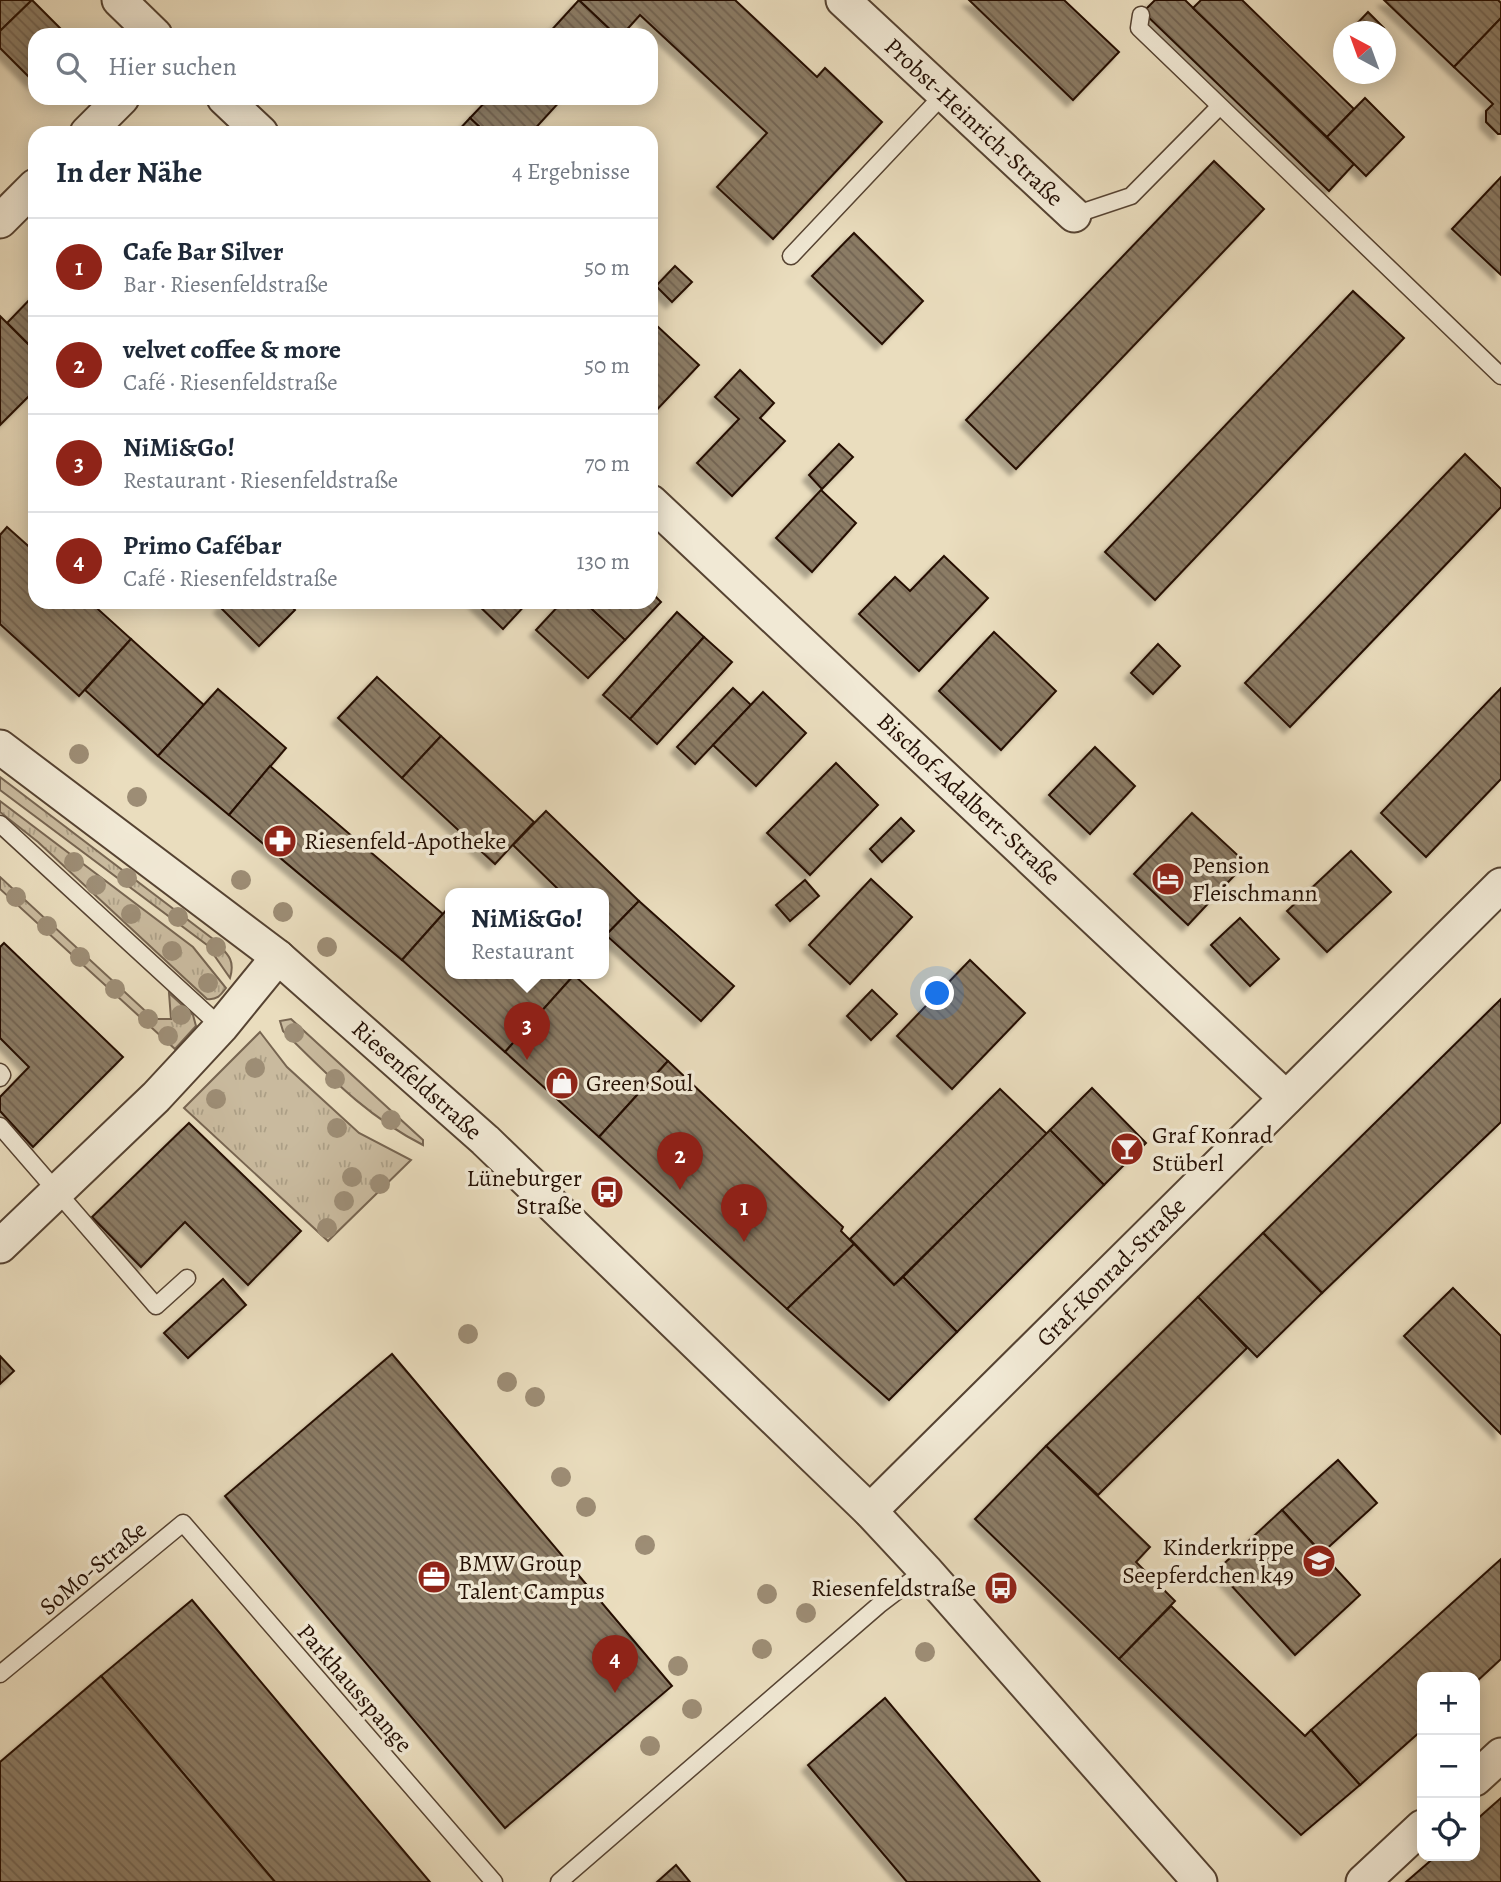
<!DOCTYPE html>
<html lang="de">
<head>
<meta charset="utf-8">
<style>
	:root { --surface:#fff; --page:#f6f6f7; --text:#1f2937; --muted:#747a83; --line:#e0e1e3; --accent:#8f2418 }
	body { margin:0; font-family:Alegreya,serif; background:var(--page); color:var(--text) }
	.controls { position:absolute; right:21px; bottom:21px; display:grid; overflow:hidden; border-radius:14px; box-shadow:0 4px 18px #0003 }
	.controls button { width:63px; height:63px; display:grid; place-items:center; padding:0; border:0; border-bottom:2px solid var(--line); background:var(--surface); color:var(--text); font:35px sans-serif }
	.compass { position:absolute; left:1333px; top:21px; width:63px; height:63px; border-radius:50%; background:var(--surface); box-shadow:0 4px 18px #0003; rotate:319deg }
	.you { position:absolute; left:938px; top:994px; width:24px; height:24px; margin:-18px; border:5px solid #fff; border-radius:50%; background:#1a73e8; box-shadow:0 0 0 10px #1a73e833 }
	.badge { display:grid; place-items:center; width:46px; height:46px; border-radius:50%; background:var(--accent); color:#fff; font-size:23px; font-weight:700 }
	.pin { position:absolute; translate:-50% -58px; filter:drop-shadow(0 2px 4px #0008) }
	.pin::after { content:''; position:absolute; top:37px; width:24px; height:21px; background:inherit; clip-path:polygon(0 0,100% 0,50% 100%) }
	.popup { position:absolute; left:445px; top:888px; width:164px; height:91px; box-sizing:border-box; display:grid; place-content:center; border-radius:14px; background:var(--surface); filter:drop-shadow(0 2px 5px #0005); font-size:23px; white-space:nowrap; color:var(--muted) }
	.popup b { font-size:26px; color:var(--text) }
	.popup::after { content:''; position:absolute; left:50%; top:100%; margin-left:-14px; border:14px solid transparent; border-top-color:var(--surface) }
	.list { margin:0; padding:0; list-style:none }
	h2 { display:flex; justify-content:space-between; align-items:center; height:91px; margin:0; padding:0 28px; font-size:30px }
	h2 small { font-size:23px; font-weight:400; color:var(--muted) }
	.list li { display:grid; grid-template-columns:46px 1fr auto; gap:21px; align-items:center; box-sizing:border-box; height:98px; padding:0 28px; border-top:2px solid var(--line) }
	.list b { display:block; font-size:26px; white-space:nowrap }
	.list p { margin:0; font-size:23px; white-space:nowrap; color:var(--muted) }
	.list em { font-size:23px; font-style:normal; color:var(--muted) }
	.icon { flex:none; width:38px; height:38px; fill:none; stroke:currentColor; stroke-width:2; stroke-linecap:round; stroke-linejoin:round }
	.map { position:relative; flex:none; width:1501px; height:1882px; overflow:hidden }
	.search { position:absolute; background:var(--surface); box-shadow:0 4px 18px #0003; left:28px; top:28px; width:630px; height:77px; display:flex; align-items:center; gap:18px; box-sizing:border-box; padding:0 24px; border-radius:21px; color:var(--muted); font-size:26px }
	.panel { position:absolute; background:var(--surface); box-shadow:0 4px 18px #0003; left:28px; top:126px; width:630px; height:483px; border-radius:21px }
	.map>svg:first-child { display:block }
	.grass { fill:url(#grass-tufts); stroke:#776551; stroke-width:2 }
	.building { fill:url(#building-back-hatch); stroke:#251004; stroke-width:2; filter:url(#shadow) }
	.lines { fill:none; stroke-linecap:round; stroke-linejoin:round }
	.lane-casing { stroke:#564332; stroke-width:19 }
	.street-casing { stroke:#564332; stroke-width:37 }
	.lane { stroke:#f1e9d5; stroke-width:16 }
	.street { stroke:#f1e9d5; stroke-width:33 }
	.tree { fill:#9d8d75 }
	.labels { text-anchor:middle; stroke-width:7; stroke-linejoin:round; paint-order:stroke }
	.street-label { font-size:24px; fill:#251004; stroke:#f1e9d5 }
	.poi-label { font-size:24px; fill:#251004; stroke:#f1e9d5; text-anchor:start }
</style>
</head>
<body>
<div class="map">
<svg width="1501" height="1882" viewBox="0 0 1501 1882">
	<defs>
		<pattern id="grass-tufts" width="24" height="20" patternUnits="userSpaceOnUse" patternTransform="scale(1.75)"><rect width="24" height="20" fill="#c9ba9e"/><path d="M3 7l-1-3M5 7V3M7 7l1-3M15 17l-1-3M17 17v-4M19 17l1-3" fill="none" stroke="#ac9f86"/></pattern>
		<pattern id="building-back-hatch" width="6" height="6" patternUnits="userSpaceOnUse" patternTransform="scale(1.75)"><rect width="6" height="6" fill="#8b7b65"/><path d="M-1 5l2 2M0 0l6 6M5-1l2 2" fill="none" stroke="#716351"/></pattern>
		<filter id="shadow"><feDropShadow dx="-6" dy="6" stdDeviation="2" flood-color="#0004"/></filter>
	</defs>
	<rect width="100%" height="100%" fill="#eaddbe"/>
	<filter id="stains"><feTurbulence type="fractalNoise" baseFrequency=".00286" numOctaves="4"/><feColorMatrix values="0 0 0 0 .2 0 0 0 0 .09 0 0 0 0 .02 0 0 0 .5 -.17"/></filter>
	<radialGradient id="worn" r=".72"><stop offset=".6" stop-color="#630" stop-opacity="0"/><stop offset="1" stop-color="#630" stop-opacity=".3"/></radialGradient>
	<g class="grass">
		<path d="M0 777 213 939C226 953 236 958 230 978L207 945 0 790Z"/>
		<path d="M0 801 193 947 226 988C220 996 217 1000 207 999L38 842 0 812Z"/>
		<polygon points="0,877 154,1019 171,1019 169,993 193,1015 196,1026 175,1049 0,889"/>
		<path d="M291 1019 423 1140V1145C366 1116 328 1075 283 1031L280 1021Z"/>
		<polygon points="260,1032 287,1067 359,1133 411,1160 328,1241 184,1108"/>
	</g>
	<g class="building">
		<polygon points="0,0 32,0 0,31"/>
		<polygon points="32,0 67,35 35,35 35,83 0,48 0,31"/>
		<polygon points="579,0 616,35 547,35"/>
		<polygon points="579,0 735,0 817,77 825,68 882,122 773,239 717,187 767,133 640,15 622,35 616,35"/>
		<polygon points="969,0 1064,0 1119,52 1073,100"/>
		<polygon points="1155,0 1185,0 1354,164 1329,191 1143,12"/>
		<polygon points="1201,0 1242,0 1354,109 1327,137 1193,8"/>
		<polygon points="1384,0 1498,0 1501,3 1501,18 1454,67"/>
		<polygon points="1368,12 1384,28 1380,32 1349,32"/>
		<polygon points="1501,18 1501,134 1498,134 1486,122 1486,111 1493,104 1454,67"/>
		<polygon points="489,98 563,98 531,133 486,133 470,118"/>
		<polygon points="1365,98 1404,137 1366,176 1327,137"/>
		<polygon points="470,118 486,133 456,133"/>
		<polygon points="1214,161 1264,209 1016,469 966,420"/>
		<polygon points="1501,177 1501,275 1452,229"/>
		<polygon points="854,233 923,301 882,344 812,276"/>
		<polygon points="675,266 692,282 672,302 656,286"/>
		<polygon points="1353,291 1404,338 1155,600 1105,552"/>
		<polygon points="35,294 35,351 7,323"/>
		<polygon points="0,316 35,351 35,390 0,425"/>
		<polygon points="656,325 699,365 651,416 651,330"/>
		<polygon points="740,370 774,403 760,418 785,441 732,496 697,463 739,419 715,397"/>
		<polygon points="839,444 853,457 822,489 809,475"/>
		<polygon points="1465,454 1501,489 1501,507 1290,727 1245,683"/>
		<polygon points="821,490 856,523 812,572 776,538"/>
		<polygon points="7,527 35,552 35,602 90,602 131,639 79,696 0,624 0,535"/>
		<polygon points="944,556 988,598 919,671 859,614 895,577 910,591"/>
		<polygon points="651,592 661,602 625,640 584,602 651,602"/>
		<polygon points="225,602 287,602 295,610 259,646 220,607"/>
		<polygon points="475,602 528,602 503,629"/>
		<polygon points="562,602 584,602 625,640 588,678 536,630"/>
		<polygon points="677,612 704,637 630,719 603,695"/>
		<polygon points="994,632 1056,691 1001,750 939,691"/>
		<polygon points="704,637 732,662 657,744 630,719"/>
		<polygon points="131,639 204,705 158,756 85,690"/>
		<polygon points="1158,644 1180,666 1153,694 1131,673"/>
		<polygon points="377,677 441,736 402,778 338,718"/>
		<polygon points="733,688 751,705 695,764 677,747"/>
		<polygon points="1501,688 1501,779 1426,857 1381,813"/>
		<polygon points="218,689 286,748 229,815 158,756"/>
		<polygon points="763,692 806,733 756,786 713,745"/>
		<polygon points="441,736 534,822 495,864 402,778"/>
		<polygon points="1095,747 1135,786 1090,834 1049,795"/>
		<polygon points="836,763 878,805 810,875 767,833"/>
		<polygon points="270,766 443,914 402,960 229,815"/>
		<polygon points="546,811 639,901 606,935 604,894 563,894 513,845"/>
		<polygon points="1192,813 1246,863 1188,925 1134,874"/>
		<polygon points="901,818 914,831 882,862 870,849"/>
		<polygon points="1351,851 1391,892 1327,952 1287,911"/>
		<polygon points="871,879 912,917 850,984 809,945"/>
		<polygon points="805,880 819,896 790,921 776,905"/>
		<polygon points="639,901 734,986 701,1021 606,935"/>
		<polygon points="450,906 450,974 574,975 505,1052 402,960"/>
		<polygon points="1240,918 1279,959 1250,986 1211,945"/>
		<polygon points="4,943 123,1057 33,1147 0,1111 0,1097 29,1067 0,1038 0,947"/>
		<polygon points="970,960 1025,1013 952,1089 897,1036"/>
		<polygon points="574,975 668,1061 599,1137 505,1052"/>
		<polygon points="872,990 897,1014 871,1040 847,1016"/>
		<polygon points="1501,999 1501,1122 1322,1293 1263,1233"/>
		<polygon points="668,1061 843,1227 841,1231 854,1244 787,1309 599,1137"/>
		<polygon points="1092,1088 1146,1143 1104,1185 1050,1130"/>
		<polygon points="1000,1089 1047,1134 894,1285 850,1239"/>
		<polygon points="189,1123 301,1231 248,1285 185,1222 141,1267 92,1217"/>
		<polygon points="1050,1130 1104,1185 957,1332 903,1277"/>
		<polygon points="1263,1233 1322,1293 1257,1357 1198,1297"/>
		<polygon points="854,1244 894,1285 903,1277 957,1332 889,1400 787,1309"/>
		<polygon points="223,1279 246,1305 188,1358 164,1333"/>
		<polygon points="1453,1288 1501,1336 1501,1434 1404,1336"/>
		<polygon points="1198,1297 1247,1348 1098,1495 1046,1446"/>
		<polygon points="392,1354 672,1686 505,1828 225,1496"/>
		<polygon points="0,1356 14,1371 0,1384"/>
		<polygon points="1046,1446 1150,1547 1136,1562 1175,1601 1119,1659 975,1519"/>
		<polygon points="1338,1460 1377,1503 1322,1553 1282,1510"/>
		<polygon points="1282,1510 1360,1595 1295,1655 1217,1570"/>
		<polygon points="1501,1559 1501,1659 1475,1683 1475,1677 1422,1677 1422,1730 1360,1785 1311,1730"/>
		<polygon points="192,1600 287,1713 430,1882 275,1882 101,1676"/>
		<polygon points="1171,1606 1305,1736 1311,1730 1360,1785 1301,1835 1119,1659"/>
		<polygon points="101,1676 275,1882 0,1882 0,1762"/>
		<polygon points="885,1698 1040,1882 907,1882 808,1765"/>
		<polygon points="1501,1798 1501,1882 1406,1882 1436,1856 1475,1856 1475,1821"/>
		<polygon points="676,1865 690,1882 657,1882"/>
	</g>
	<g class="lines">
		<defs>
			<g id="lane">
				<polyline points="1141,15 1139,28 1501,376"/>
				<polyline points="1074,215 1131,196 1219,107"/>
				<polyline points="791,256 944,94"/>
				<polyline points="0,824 221,1027"/>
				<polyline points="0,1072 2,1075 0,1078"/>
				<polyline points="0,1126 156,1306 187,1278"/>
				<polyline points="0,1674 183,1523 494,1882"/>
				<polyline points="559,1882 879,1605 925,1570"/>
			</g>
			<g id="street">
				<polyline points="119,0 155,35"/>
				<polyline points="843,0 1074,215"/>
				<polyline points="224,98 261,133"/>
				<polyline points="87,133 122,98"/>
				<polyline points="0,221 35,186"/>
				<polyline points="651,502 1286,1098"/>
				<polyline points="0,747 278,957 330,1003 485,1140 870,1511 925,1570 1200,1882"/>
				<polyline points="0,1246 156,1097 221,1027 278,957"/>
				<polyline points="870,1511 1501,885"/>
				<polyline points="1475,1779 1501,1755"/>
				<polyline points="1363,1882 1422,1827"/>
			</g>
		</defs>
		<use href="#lane" class="lane-casing"/>
		<use href="#street" class="street-casing"/>
		<use href="#lane" class="lane"/>
		<use href="#street" class="street"/>
	</g>
	<g class="tree">
		<circle cx="79" cy="754" r="10"/>
		<circle cx="137" cy="797" r="10"/>
		<circle cx="74" cy="862" r="10"/>
		<circle cx="127" cy="878" r="10"/>
		<circle cx="241" cy="880" r="10"/>
		<circle cx="96" cy="885" r="10"/>
		<circle cx="16" cy="897" r="10"/>
		<circle cx="283" cy="912" r="10"/>
		<circle cx="131" cy="914" r="10"/>
		<circle cx="178" cy="917" r="10"/>
		<circle cx="47" cy="926" r="10"/>
		<circle cx="216" cy="947" r="10"/>
		<circle cx="327" cy="947" r="10"/>
		<circle cx="172" cy="951" r="10"/>
		<circle cx="80" cy="957" r="10"/>
		<circle cx="208" cy="983" r="10"/>
		<circle cx="115" cy="989" r="10"/>
		<circle cx="181" cy="1015" r="10"/>
		<circle cx="148" cy="1019" r="10"/>
		<circle cx="294" cy="1033" r="10"/>
		<circle cx="168" cy="1036" r="10"/>
		<circle cx="255" cy="1068" r="10"/>
		<circle cx="335" cy="1079" r="10"/>
		<circle cx="216" cy="1099" r="10"/>
		<circle cx="391" cy="1120" r="10"/>
		<circle cx="337" cy="1128" r="10"/>
		<circle cx="352" cy="1177" r="10"/>
		<circle cx="380" cy="1184" r="10"/>
		<circle cx="344" cy="1201" r="10"/>
		<circle cx="327" cy="1228" r="10"/>
		<circle cx="468" cy="1334" r="10"/>
		<circle cx="507" cy="1382" r="10"/>
		<circle cx="535" cy="1397" r="10"/>
		<circle cx="561" cy="1477" r="10"/>
		<circle cx="586" cy="1507" r="10"/>
		<circle cx="645" cy="1545" r="10"/>
		<circle cx="767" cy="1594" r="10"/>
		<circle cx="806" cy="1613" r="10"/>
		<circle cx="762" cy="1649" r="10"/>
		<circle cx="925" cy="1652" r="10"/>
		<circle cx="678" cy="1666" r="10"/>
		<circle cx="692" cy="1709" r="10"/>
		<circle cx="650" cy="1746" r="10"/>
	</g>
	<defs>
		<symbol id="pharmacy-disc" viewBox="-11 -11 22 22"><circle r="9.5" fill="#8f2418" stroke="#f1e9d5"/><path d="M-2-6h4v4h4v4h-4v4h-4v-4h-4v-4h4Z" fill="#fff"/></symbol>
		<symbol id="hotel-disc" viewBox="-11 -11 22 22"><circle r="9.5" fill="#8f2418" stroke="#f1e9d5"/><path d="M-6-4.5h1.5V1H6V5H4.5V3h-9V5H-6ZM-4 0a1.8 1.8 0 1 1 3.6 0ZM.5 0V-2.5h3Q6-2.5 6 0Z" fill="#fff"/></symbol>
		<symbol id="shop-disc" viewBox="-11 -11 22 22"><circle r="9.5" fill="#8f2418" stroke="#f1e9d5"/><path d="M-5-2.5h2.3a2.7 3.5 0 0 1 5.4 0H5L5.5 6h-11ZM-1.5-2.5h3a1.5 2.3 0 0 0-3 0Z" fill="#fff"/></symbol>
		<symbol id="bar-disc" viewBox="-11 -11 22 22"><circle r="9.5" fill="#8f2418" stroke="#f1e9d5"/><path d="M-6-5H6L.8 .8V4.5H3.5V6h-7V4.5H-.8V.8Z" fill="#fff"/></symbol>
		<symbol id="bus-disc" viewBox="-11 -11 22 22"><circle r="9.5" fill="#8f2418" stroke="#f1e9d5"/><path d="M-5-6H5V4H4V6H2V4H-2V6H-4V4H-5ZM-3.5-4V0h7V-4ZM-3.5 1.2v1.5H-2V1.2ZM2 1.2v1.5H3.5V1.2Z" fill="#fff"/></symbol>
		<symbol id="school-disc" viewBox="-11 -11 22 22"><circle r="9.5" fill="#8f2418" stroke="#f1e9d5"/><path d="M0-5L7-2L0 1L-7-2ZM-4 1L0 2.5L4 1V4Q0 6-4 4Z" fill="#fff"/></symbol>
		<symbol id="office-disc" viewBox="-11 -11 22 22"><circle r="9.5" fill="#8f2418" stroke="#f1e9d5"/><path d="M-6-3h4V-5.5h4V-3h4V5H-6ZM-1-4.5V-3h2v-1.5ZM-6 0V1H6V0Z" fill="#fff"/></symbol>
	</defs>
	<g fill-rule="evenodd">
		<use href="#pharmacy-disc" x="261" y="822" width="38" height="38"/>
		<use href="#hotel-disc" x="1149" y="860" width="38" height="38"/>
		<use href="#shop-disc" x="543" y="1064" width="38" height="38"/>
		<use href="#bar-disc" x="1108" y="1130" width="38" height="38"/>
		<use href="#bus-disc" x="588" y="1173" width="38" height="38"/>
		<use href="#school-disc" x="1300" y="1542" width="38" height="38"/>
		<use href="#office-disc" x="415" y="1558" width="38" height="38"/>
		<use href="#bus-disc" x="982" y="1569" width="38" height="38"/>
	</g>
	<g class="labels">
		<g class="street-label">
			<text transform="translate(974 122) rotate(43)" y="8">Probst-Heinrich-Straße</text>
			<text transform="translate(969 799) rotate(43)" y="8">Bischof-Adalbert-Straße</text>
			<text transform="translate(417 1080) rotate(42)" y="8">Riesenfeldstraße</text>
			<text transform="translate(1111 1272) rotate(-45)" y="8">Graf-Konrad-Straße</text>
			<text transform="translate(93 1568) rotate(-40)" y="8">SoMo-Straße</text>
			<text transform="translate(355 1688) rotate(49)" y="8">Parkhausspange</text>
		</g>
		<g class="poi-label">
			<text x="304" y="849">Riesenfeld-Apotheke</text>
			<text x="1192" y="873">Pension<tspan x="1192" dy="28">Fleischmann</tspan></text>
			<text x="586" y="1091">Green Soul</text>
			<text x="1152" y="1143">Graf Konrad<tspan x="1152" dy="28">Stüberl</tspan></text>
			<text x="582" y="1186" text-anchor="end">Lüneburger<tspan x="582" dy="28">Straße</tspan></text>
			<text x="1294" y="1555" text-anchor="end">Kinderkrippe<tspan x="1294" dy="28">Seepferdchen k49</tspan></text>
			<text x="458" y="1571">BMW Group<tspan x="458" dy="28">Talent Campus</tspan></text>
			<text x="976" y="1596" text-anchor="end">Riesenfeldstraße</text>
		</g>
	</g>
	<rect width="100%" height="100%" filter="url(#stains)"/>
	<rect width="100%" height="100%" fill="url(#worn)"/>
</svg>
<div class="controls">
<button>+</button>
<button>−</button>
<button><svg class="icon" aria-label="locate" viewBox="0 0 24 24"><circle cx="12" cy="12" r="6"/><path d="M12 2v4M12 18v4M2 12h4M18 12h4"/></svg></button>
</div>
<svg class="compass" viewBox="-18 -18 36 36"><path d="M0-13l5 13h-10z" fill="#e53935"/><path d="M0 13l5-13h-10z" fill="#747a83"/></svg>
<div class="you"></div>
<div class="pin badge" style="left:744px;top:1242px">1</div>
<div class="pin badge" style="left:680px;top:1190px">2</div>
<div class="pin badge" style="left:527px;top:1060px">3</div>
<div class="popup"><b>NiMi&amp;Go!</b>Restaurant</div>
<div class="pin badge" style="left:615px;top:1693px">4</div>
<div class="search"><svg class="icon" aria-label="search" viewBox="0 0 24 24"><circle cx="10" cy="10" r="6"/><path d="M15 15l6 6"/></svg>Hier suchen</div>
<section class="panel">
<h2>In der Nähe<small>4 Ergebnisse</small></h2>
<ul class="list">
<li><span class="badge">1</span><div><b>Cafe Bar Silver</b><p>Bar · Riesenfeldstraße</p></div><em>50 m</em></li>
<li><span class="badge">2</span><div><b>velvet coffee &amp; more</b><p>Café · Riesenfeldstraße</p></div><em>50 m</em></li>
<li><span class="badge">3</span><div><b>NiMi&amp;Go!</b><p>Restaurant · Riesenfeldstraße</p></div><em>70 m</em></li>
<li><span class="badge">4</span><div><b>Primo Cafébar</b><p>Café · Riesenfeldstraße</p></div><em>130 m</em></li>
</ul>
</section>
</div>
</body>
</html>
